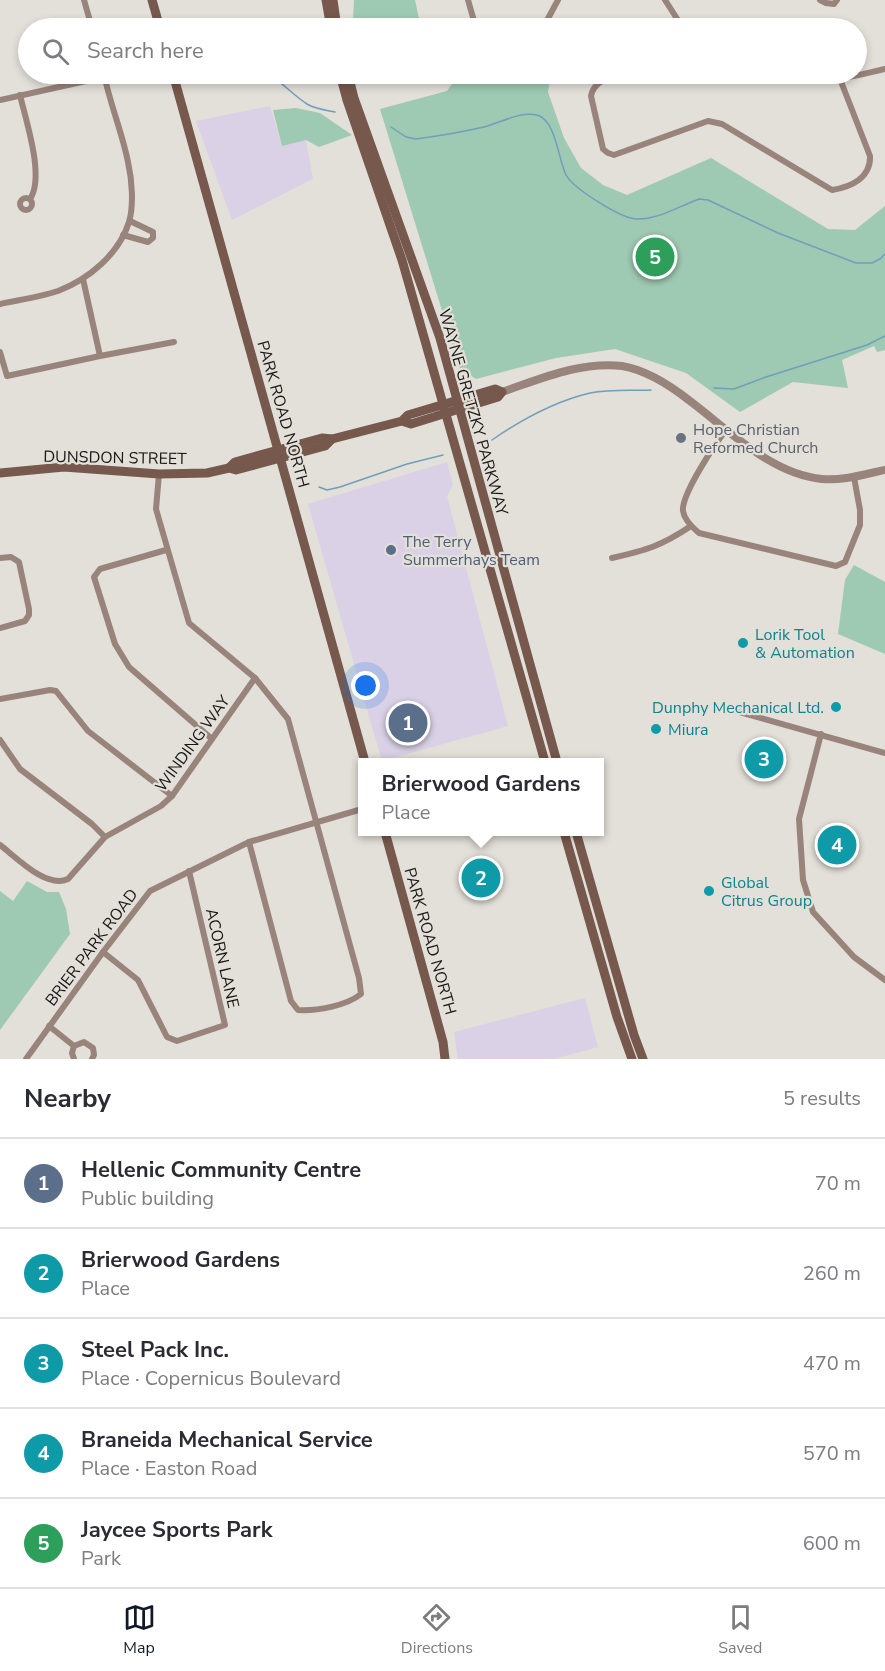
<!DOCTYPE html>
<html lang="en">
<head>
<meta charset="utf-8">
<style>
	:root { --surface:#fff; --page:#f2f2f3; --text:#2b2b33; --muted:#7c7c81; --line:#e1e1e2; --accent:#111827 }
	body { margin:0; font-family:"Nunito Sans",sans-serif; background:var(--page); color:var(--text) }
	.you { position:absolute; left:366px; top:686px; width:21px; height:21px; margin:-15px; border:4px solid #fff; border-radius:50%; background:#1a73e8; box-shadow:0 0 0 9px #1a73e833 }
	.badge { display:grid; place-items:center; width:39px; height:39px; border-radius:50%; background:var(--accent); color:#fff; font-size:20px; font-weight:700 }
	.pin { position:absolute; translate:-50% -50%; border:3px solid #fff; box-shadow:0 2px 6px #0006 }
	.popup { position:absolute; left:358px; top:758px; width:246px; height:78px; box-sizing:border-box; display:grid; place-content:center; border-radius:0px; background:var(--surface); filter:drop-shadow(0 2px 4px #0005); font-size:20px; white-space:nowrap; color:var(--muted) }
	.popup b { font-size:22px; color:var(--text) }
	.popup::after { content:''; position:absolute; left:50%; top:100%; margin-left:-12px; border:12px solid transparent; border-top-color:var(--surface) }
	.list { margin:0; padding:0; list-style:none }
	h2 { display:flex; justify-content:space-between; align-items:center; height:78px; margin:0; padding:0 24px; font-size:26px }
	h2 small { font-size:20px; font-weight:400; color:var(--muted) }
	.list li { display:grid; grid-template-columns:39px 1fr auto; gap:18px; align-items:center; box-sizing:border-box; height:90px; padding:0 24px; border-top:2px solid var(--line) }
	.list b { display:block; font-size:22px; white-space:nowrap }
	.list p { margin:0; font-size:20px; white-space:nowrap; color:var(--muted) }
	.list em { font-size:20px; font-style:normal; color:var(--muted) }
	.icon { flex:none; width:33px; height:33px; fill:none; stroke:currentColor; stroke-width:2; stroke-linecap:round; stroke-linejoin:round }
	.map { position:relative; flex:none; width:885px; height:1059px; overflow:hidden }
	.search { position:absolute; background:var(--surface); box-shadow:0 3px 9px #0003; left:18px; right:18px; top:18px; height:66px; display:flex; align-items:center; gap:15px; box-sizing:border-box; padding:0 21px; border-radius:33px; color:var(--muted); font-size:22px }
	.sheet { height:528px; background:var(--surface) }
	nav { display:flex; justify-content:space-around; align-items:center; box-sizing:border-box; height:84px; border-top:2px solid var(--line); background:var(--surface); font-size:16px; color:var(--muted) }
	nav a { display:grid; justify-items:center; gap:3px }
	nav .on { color:var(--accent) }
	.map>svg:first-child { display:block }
	.commercial { fill:#dad1e6 }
	.green { fill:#9ec9b2 }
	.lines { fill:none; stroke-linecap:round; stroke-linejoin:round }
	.stream { stroke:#6f9fbb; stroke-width:1.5 }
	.minor { stroke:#99847b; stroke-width:6 }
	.tertiary { stroke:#99847b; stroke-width:8 }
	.secondary { stroke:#76584c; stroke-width:9 }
	.worship-dot { fill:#6b7280; stroke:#e3dfd9; stroke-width:2 }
	.service-dot { fill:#5c6f8a; stroke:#e3dfd9; stroke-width:2 }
	.culture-dot { fill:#0f9aa8; stroke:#e3dfd9; stroke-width:2 }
	.labels { text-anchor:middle; stroke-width:4.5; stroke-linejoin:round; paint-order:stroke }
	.street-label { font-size:16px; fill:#181715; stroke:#e3dfd9 }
	.worship-label { font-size:16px; fill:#5b616d; stroke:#e3dfd9; text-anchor:start }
	.service-label { font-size:16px; fill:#4e5e75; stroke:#e3dfd9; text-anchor:start }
	.culture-label { font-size:16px; fill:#0d838f; stroke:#e3dfd9; text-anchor:start }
</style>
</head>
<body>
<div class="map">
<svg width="885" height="1059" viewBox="0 0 885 1059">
	<rect width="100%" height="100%" fill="#e3dfd9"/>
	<g class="commercial">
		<polygon points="270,106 282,146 306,140 313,179 232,220 196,121"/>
		<polygon points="447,462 453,485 447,496 508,726 382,761 308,504"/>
		<polygon points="585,998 598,1047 554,1059 458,1059 454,1032"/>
	</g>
	<g class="green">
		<polygon points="354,0 415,0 421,28 362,28 353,21"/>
		<polygon points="459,74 478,74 478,80 508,74 551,74 548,92 564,138 581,168 603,185 627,195 711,158 828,229 855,230 885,206 885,350 877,352 874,346 842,360 848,388 793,382 740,412 686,373 615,349 556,358 476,379 460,369 380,109 447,91"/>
		<polygon points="296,108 320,113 352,135 319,147 306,140 282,146 273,110"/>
		<polygon points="854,565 885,582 885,654 838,634 845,580"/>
		<polygon points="27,881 47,892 59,892 66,909 70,934 0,1030 0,891 13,901"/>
	</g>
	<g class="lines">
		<g class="stream">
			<polyline points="201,74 205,74"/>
			<path d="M268 74C282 82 293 95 307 104 315 109 325 110 335 112"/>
			<path d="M391 127 406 137 416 139C439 136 462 132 484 127 500 123 520 111 537 115 556 120 558 159 566 175 574 189 623 220 638 219 659 219 680 206 699 199L708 200 778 233 856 263H872L880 259 885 254"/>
			<polyline points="714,388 734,389 766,377 867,345 885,336"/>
			<path d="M492 440C521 420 556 401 590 393 611 389 631 391 651 390"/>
			<polyline points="319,487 327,490 340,487 407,464 443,455"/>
		</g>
		<g class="minor">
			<polyline points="84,0 92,28"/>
			<polyline points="468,0 476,28"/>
			<polyline points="665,0 683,28"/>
			<polyline points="820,0 826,3 834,4 837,0"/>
			<polyline points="534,28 545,24 558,0"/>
			<path d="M620 74C607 79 594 81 591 96L603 149 608 153 614 155 708 121 722 124 832 190C851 187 871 178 870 156L840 79"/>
			<path d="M803 74C830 85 858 75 885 69"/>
			<path d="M20 95C26 121 45 177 30 199"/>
			<polyline points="0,100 104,77"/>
			<circle cx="26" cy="204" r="6"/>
			<polyline points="123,235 148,242 153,238 153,232 130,221"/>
			<polyline points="83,279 100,356"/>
			<path d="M0 304C19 300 40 297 58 291 89 279 119 254 129 222 134 205 132 180 128 162 122 132 110 104 104 74"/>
			<polyline points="0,352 7,376 100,356 174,342"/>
			<path d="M727 429C716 442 681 495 683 511 684 519 693 528 699 533L836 566 845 562 860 525V510L854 477"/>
			<path d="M159 474 156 509 189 623 255 678 288 719 359 978 361 994C346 1006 317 1011 298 1010L291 1001 249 842"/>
			<polyline points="166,550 100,569 94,577 115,644 129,667 212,739"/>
			<polyline points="0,558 11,557 19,562 29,609 29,615 25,621 0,628"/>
			<path d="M612 558C647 550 661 546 691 526"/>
			<polyline points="0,699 50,690 56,691 88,731 172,796"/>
			<polyline points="725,708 885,753"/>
			<polyline points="821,734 799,819 803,880 813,912 854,957 885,980"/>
			<polyline points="0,740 20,769 92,824 105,837"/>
			<path d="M0 845C17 858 46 889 68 879L105 837 161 806 172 796 255 678"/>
			<polyline points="103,952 138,980 167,1037 177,1041 225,1025 189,871"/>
			<polyline points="49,1026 74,1046"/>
			<polyline points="26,1059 103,952 150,891 249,842 362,809"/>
			<polyline points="74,1059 72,1053 74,1046 84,1042 93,1048 94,1055 92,1059"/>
		</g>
		<path class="tertiary" d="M502 392C540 379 581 361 622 366 646 370 671 386 690 401 730 431 771 474 822 479 843 481 865 474 885 470"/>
		<g class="secondary">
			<polyline points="152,0 160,28"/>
			<polyline points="326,0 331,28"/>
			<polyline points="333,0 337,28"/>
			<polyline points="173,74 365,762"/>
			<polyline points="340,74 347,100 402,260 545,762"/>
			<polyline points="348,74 354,98 440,338 557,762"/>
			<polyline points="229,468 235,462 322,438 332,439 402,421 408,415 495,389 502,392 498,397 411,424 402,421"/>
			<polyline points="0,473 64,467 159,474 207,473 229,468 236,470 325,446 332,439"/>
			<polyline points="385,832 443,1042 445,1059"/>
			<polyline points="564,832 617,1017 632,1059"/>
			<polyline points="576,832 634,1035 643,1059"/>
		</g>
	</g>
	<circle class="worship-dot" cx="681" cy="438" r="6"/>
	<circle class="service-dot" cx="391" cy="550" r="6"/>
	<g class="culture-dot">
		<circle cx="743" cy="643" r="6"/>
		<circle cx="836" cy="707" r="6"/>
		<circle cx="656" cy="729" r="6"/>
		<circle cx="709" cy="891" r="6"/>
	</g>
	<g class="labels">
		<g class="street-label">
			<text transform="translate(474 412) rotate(74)" y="6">WAYNE GRETZKY PARKWAY</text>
			<text transform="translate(284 414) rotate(74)" y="6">PARK ROAD NORTH</text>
			<text transform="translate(115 457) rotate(1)" y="6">DUNSDON STREET</text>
			<text transform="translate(192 743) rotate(-54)" y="6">WINDING WAY</text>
			<text transform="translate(431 941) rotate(74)" y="6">PARK ROAD NORTH</text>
			<text transform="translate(91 947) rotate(-53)" y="6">BRIER PARK ROAD</text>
			<text transform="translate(223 958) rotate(77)" y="6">ACORN LANE</text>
		</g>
		<g class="worship-label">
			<text x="693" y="435">Hope Christian<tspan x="693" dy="18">Reformed Church</tspan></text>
		</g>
		<g class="service-label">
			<text x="403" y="547">The Terry<tspan x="403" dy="18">Summerhays Team</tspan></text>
		</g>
		<g class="culture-label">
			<text x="755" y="640">Lorik Tool<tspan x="755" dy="18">&amp; Automation</tspan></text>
			<text x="824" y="713" text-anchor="end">Dunphy Mechanical Ltd.</text>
			<text x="668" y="735">Miura</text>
			<text x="721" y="888">Global<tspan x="721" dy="18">Citrus Group</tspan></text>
		</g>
	</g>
</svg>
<div class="you"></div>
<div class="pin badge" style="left:408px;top:723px;background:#5c6f8a">1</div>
<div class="pin badge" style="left:481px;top:878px;background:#0f9aa8">2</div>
<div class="popup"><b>Brierwood Gardens</b>Place</div>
<div class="pin badge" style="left:764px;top:759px;background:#0f9aa8">3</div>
<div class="pin badge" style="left:837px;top:845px;background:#0f9aa8">4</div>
<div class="pin badge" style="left:655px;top:257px;background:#2e9e5b">5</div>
<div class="search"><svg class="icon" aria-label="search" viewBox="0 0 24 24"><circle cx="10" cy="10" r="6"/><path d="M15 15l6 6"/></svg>Search here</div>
</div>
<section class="sheet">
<h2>Nearby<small>5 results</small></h2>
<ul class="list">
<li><span class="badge" style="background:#5c6f8a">1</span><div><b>Hellenic Community Centre</b><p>Public building</p></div><em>70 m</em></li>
<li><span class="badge" style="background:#0f9aa8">2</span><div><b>Brierwood Gardens</b><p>Place</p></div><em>260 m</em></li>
<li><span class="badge" style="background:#0f9aa8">3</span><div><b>Steel Pack Inc.</b><p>Place · Copernicus Boulevard</p></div><em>470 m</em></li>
<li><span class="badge" style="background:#0f9aa8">4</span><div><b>Braneida Mechanical Service</b><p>Place · Easton Road</p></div><em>570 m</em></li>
<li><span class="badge" style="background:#2e9e5b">5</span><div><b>Jaycee Sports Park</b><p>Park</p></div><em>600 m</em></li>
</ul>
</section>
<nav>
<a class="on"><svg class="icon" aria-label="map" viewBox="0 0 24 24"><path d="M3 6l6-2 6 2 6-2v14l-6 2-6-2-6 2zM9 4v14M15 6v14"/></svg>Map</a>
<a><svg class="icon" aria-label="directions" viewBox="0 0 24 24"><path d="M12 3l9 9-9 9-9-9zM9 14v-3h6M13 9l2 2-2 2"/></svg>Directions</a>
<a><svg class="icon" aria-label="saved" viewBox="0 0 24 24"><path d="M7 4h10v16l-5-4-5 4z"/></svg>Saved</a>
</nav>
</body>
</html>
